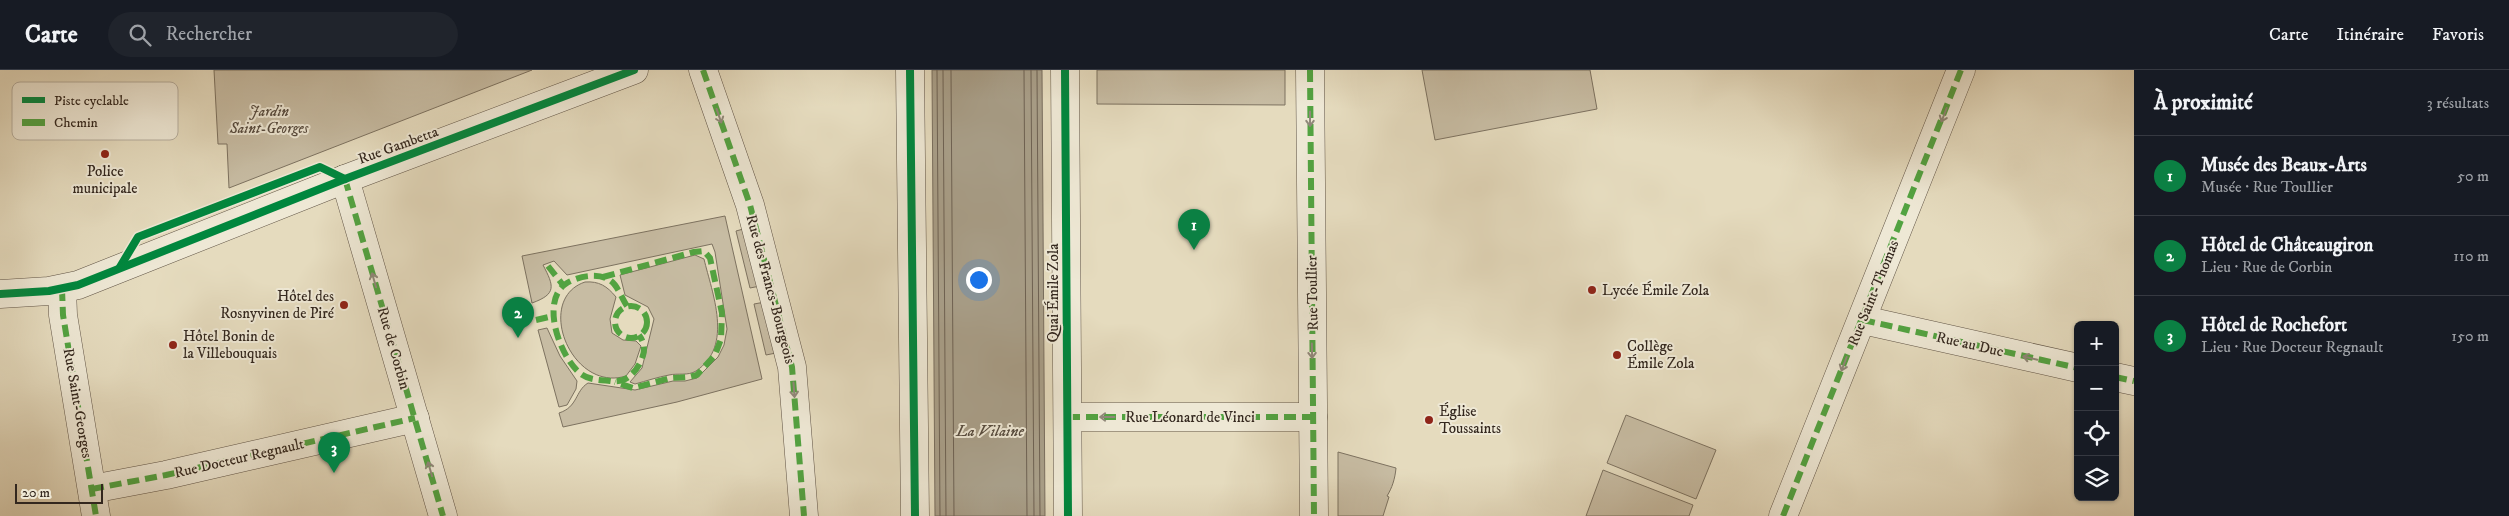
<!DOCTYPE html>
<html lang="fr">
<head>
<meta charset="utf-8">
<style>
	:root { --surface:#171b24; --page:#20242c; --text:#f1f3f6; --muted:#9ea1a6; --line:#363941; --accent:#0b8043 }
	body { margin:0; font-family:"IM FELL DW Pica",serif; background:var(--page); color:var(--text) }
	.controls { position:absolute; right:15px; bottom:15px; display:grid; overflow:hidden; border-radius:8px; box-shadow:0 1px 4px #0004 }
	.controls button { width:45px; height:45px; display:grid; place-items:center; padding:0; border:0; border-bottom:1px solid var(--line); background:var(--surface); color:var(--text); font:25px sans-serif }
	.scale { position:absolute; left:15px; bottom:12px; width:88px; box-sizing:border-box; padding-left:5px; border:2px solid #33271e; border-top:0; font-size:14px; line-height:18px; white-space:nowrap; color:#33271e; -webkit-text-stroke:4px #eee8d5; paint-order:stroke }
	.you { position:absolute; left:978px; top:209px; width:18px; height:18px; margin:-12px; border:4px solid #fff; border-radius:50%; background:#1a73e8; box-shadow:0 0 0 8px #1a73e833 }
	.badge { display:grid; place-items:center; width:32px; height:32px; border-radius:50%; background:var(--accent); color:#fff; font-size:16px; font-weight:700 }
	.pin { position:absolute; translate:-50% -41px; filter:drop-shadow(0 1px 2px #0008) }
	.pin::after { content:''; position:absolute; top:26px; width:18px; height:15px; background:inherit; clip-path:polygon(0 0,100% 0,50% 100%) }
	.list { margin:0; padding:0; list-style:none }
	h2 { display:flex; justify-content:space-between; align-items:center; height:65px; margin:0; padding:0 20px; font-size:21px }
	h2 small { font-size:16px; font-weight:400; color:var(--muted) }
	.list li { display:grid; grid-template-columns:32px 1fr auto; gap:15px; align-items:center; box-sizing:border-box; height:80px; padding:0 20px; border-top:1px solid var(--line) }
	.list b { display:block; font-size:19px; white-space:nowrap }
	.list p { margin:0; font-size:16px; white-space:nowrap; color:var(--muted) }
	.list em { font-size:16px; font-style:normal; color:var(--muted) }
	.icon { flex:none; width:28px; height:28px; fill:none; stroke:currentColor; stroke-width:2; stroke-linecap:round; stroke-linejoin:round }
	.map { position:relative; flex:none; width:2134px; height:446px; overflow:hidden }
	header { display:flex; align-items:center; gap:30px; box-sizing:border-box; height:70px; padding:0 25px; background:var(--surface); border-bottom:1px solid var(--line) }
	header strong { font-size:24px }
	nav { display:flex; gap:28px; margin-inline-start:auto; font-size:18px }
	.search { width:350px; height:45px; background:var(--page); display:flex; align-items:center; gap:12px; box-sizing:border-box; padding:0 18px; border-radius:28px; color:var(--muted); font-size:19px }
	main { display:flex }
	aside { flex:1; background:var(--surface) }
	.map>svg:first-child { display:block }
	.green { fill:#c7bca3; stroke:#7d7260 }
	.water { fill:#a89e88; stroke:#796e5e }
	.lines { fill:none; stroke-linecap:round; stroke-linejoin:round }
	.shore { stroke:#6e6253; stroke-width:1 }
	.street-casing { stroke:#605446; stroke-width:29 }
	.street { stroke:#eee8d5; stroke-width:28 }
	.quiet { stroke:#52a341; stroke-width:6; stroke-dasharray:12 6; stroke-linecap:butt }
	.cycleway-casing { stroke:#eee8d5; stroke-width:11 }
	.cycleway { stroke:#00873e; stroke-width:8 }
	.oneway { stroke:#90887a }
	.poi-dot { fill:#8f2418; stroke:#eee8d5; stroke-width:2 }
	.labels { text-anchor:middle; stroke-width:4; stroke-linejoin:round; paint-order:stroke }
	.park-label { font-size:15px; font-style:italic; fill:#584c3f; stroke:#eee8d5 }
	.street-label { font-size:15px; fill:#33271e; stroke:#eee8d5 }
	.poi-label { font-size:15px; fill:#33271e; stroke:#eee8d5; text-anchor:start }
	.water-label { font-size:16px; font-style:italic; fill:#564b3e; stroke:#eee8d5 }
	.key { fill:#eee8d5; stroke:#b6ae9e; stroke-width:1 }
	.key-label { font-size:14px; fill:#33271e }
</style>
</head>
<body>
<header>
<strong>Carte</strong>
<div class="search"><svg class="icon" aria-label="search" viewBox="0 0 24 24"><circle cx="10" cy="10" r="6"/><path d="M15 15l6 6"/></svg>Rechercher</div>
<nav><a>Carte</a><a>Itinéraire</a><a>Favoris</a></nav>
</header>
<main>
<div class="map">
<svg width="2134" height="446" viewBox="0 0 2134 446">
	<rect width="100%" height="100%" fill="#e5dbbe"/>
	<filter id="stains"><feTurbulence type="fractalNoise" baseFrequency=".004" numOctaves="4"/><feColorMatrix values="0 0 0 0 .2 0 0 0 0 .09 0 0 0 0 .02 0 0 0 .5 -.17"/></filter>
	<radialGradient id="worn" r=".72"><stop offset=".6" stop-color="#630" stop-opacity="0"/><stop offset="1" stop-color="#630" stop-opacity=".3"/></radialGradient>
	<g class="green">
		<polygon points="214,0 532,0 229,118 227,74 218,74"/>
		<polygon points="1097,0 1285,0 1285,35 1097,34"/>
		<polygon points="1422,0 1590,0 1597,39 1435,70"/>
		<path d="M725 146 762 309 677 332 563 357 559 343C578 337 575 321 588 313L635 320 673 311H685L697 308 718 287 724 275 727 259 715 182 712 174 567 205 554 191 543 195C554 216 557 224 532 233L522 186Z"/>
		<polygon points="747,158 760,216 750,218 736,161"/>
		<path d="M695 185 704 189C712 223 734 276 696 301 688 306 678 303 669 305 658 307 646 311 635 314L630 312 642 298 654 249 648 237 625 225 620 205Z"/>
		<path d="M585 212C599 211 607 216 616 227L610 249 612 263 623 270 636 271 641 276 635 294 626 306C571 323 534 229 585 212Z"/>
		<polygon points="765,232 776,283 766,285 754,234"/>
		<polygon points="547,258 560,286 577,311 576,319 567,335 559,337 538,260"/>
		<polygon points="1626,345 1716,380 1696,429 1607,393"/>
		<path d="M1338 382 1396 398C1395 409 1392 418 1387 426L1389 427 1383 446H1338Z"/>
		<polygon points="1603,400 1693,435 1689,446 1586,446"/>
	</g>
	<polygon class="water" points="932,0 1042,0 1045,446 935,446"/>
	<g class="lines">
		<g class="shore">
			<polyline points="937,0 940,446"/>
			<polyline points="943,0 946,446"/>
			<polyline points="951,0 954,446"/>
			<polyline points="1024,0 1027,446"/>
			<polyline points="1031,0 1034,446"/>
			<polyline points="1037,0 1040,446"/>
		</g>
		<defs>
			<g id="street">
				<polyline points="703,0 750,135 792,297 804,446"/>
				<polyline points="910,0 915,446"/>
				<polyline points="1065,0 1068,446"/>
				<polyline points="1310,0 1314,446"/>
				<polyline points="345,109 443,446"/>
				<polyline points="62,219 63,245 96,446"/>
				<polyline points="0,224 49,221 78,215 345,109 634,0"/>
				<polyline points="1863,250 2078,298"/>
				<polyline points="2115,307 2134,311"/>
				<polyline points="1068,347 1313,347"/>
				<polyline points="92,419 166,405 415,348"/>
				<polyline points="1783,446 1961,0"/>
			</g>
		</defs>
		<use href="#street" class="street-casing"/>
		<use href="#street" class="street"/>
		<g class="quiet">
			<polyline points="703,0 750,135 792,297 804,446"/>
			<polyline points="1310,0 1314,446"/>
			<polyline points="345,109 443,446"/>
			<polyline points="548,196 563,215"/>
			<polyline points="603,207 694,182 704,181 710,188 722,243 721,269 715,285 697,305 688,307 671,308 633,318 615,312"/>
			<polyline points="62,219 63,245 96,446"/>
			<path d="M627 236C622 229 618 216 611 211 599 202 579 206 567 213 539 230 560 288 581 304 589 310 600 310 610 311 624 313 633 306 640 293 645 283 646 275 639 265"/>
			<circle cx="631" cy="252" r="16"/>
			<polyline points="536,250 553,246"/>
			<polyline points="1863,250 2078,298"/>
			<polyline points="2115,307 2134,311"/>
			<polyline points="1068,347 1313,347"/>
			<polyline points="92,419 166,405 415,348"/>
			<polyline points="1783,446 1961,0"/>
		</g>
		<defs>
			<g id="cycleway">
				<polyline points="910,0 915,446"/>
				<polyline points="1065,0 1068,446"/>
				<polyline points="120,197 138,167 320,97 345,109"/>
				<polyline points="0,224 49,221 78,215 345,109 634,0"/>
			</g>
		</defs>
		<use href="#cycleway" class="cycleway-casing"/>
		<use href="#cycleway" class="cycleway"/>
	</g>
	<defs><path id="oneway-shaft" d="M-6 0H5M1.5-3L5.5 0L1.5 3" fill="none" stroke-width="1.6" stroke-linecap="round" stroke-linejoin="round" transform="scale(1.25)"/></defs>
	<g class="oneway">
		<use href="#oneway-shaft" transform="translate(1944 45) rotate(111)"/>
		<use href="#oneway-shaft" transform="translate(719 46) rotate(71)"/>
		<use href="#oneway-shaft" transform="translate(1310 49) rotate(90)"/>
		<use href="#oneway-shaft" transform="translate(374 210) rotate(-106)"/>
		<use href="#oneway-shaft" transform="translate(1312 281) rotate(89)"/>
		<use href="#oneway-shaft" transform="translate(2030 288) rotate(-167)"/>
		<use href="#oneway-shaft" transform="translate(1844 294) rotate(111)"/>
		<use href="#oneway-shaft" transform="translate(794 320) rotate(86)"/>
		<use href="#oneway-shaft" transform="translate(1107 347) rotate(180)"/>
		<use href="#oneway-shaft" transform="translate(430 399) rotate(-106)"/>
	</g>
	<g class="poi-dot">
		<circle cx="105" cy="84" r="5"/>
		<circle cx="1592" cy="220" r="5"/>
		<circle cx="344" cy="235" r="5"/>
		<circle cx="173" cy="275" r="5"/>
		<circle cx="1617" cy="285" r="5"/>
		<circle cx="1429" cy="350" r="5"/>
	</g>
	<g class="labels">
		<g class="park-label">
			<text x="269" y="46">Jardin<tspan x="269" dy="17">Saint-Georges</tspan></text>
		</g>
		<g class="street-label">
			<text transform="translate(398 75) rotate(-20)" y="5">Rue Gambetta</text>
			<text transform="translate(771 219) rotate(75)" y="5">Rue des Francs-Bourgeois</text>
			<text transform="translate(1053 223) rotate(-90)" y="5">Quai Émile Zola</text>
			<text transform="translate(1312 223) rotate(-91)" y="5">Rue Toullier</text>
			<text transform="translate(1873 223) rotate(-68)" y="5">Rue Saint-Thomas</text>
			<text transform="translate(1970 274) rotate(13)" y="5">Rue au Duc</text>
			<text transform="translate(394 278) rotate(74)" y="5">Rue de Corbin</text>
			<text transform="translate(78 333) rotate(80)" y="5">Rue Saint-Georges</text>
			<text x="1190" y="352">Rue Léonard de Vinci</text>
			<text transform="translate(239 388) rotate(-13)" y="5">Rue Docteur Regnault</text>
		</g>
		<g class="poi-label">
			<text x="105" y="106" text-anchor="middle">Police<tspan x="105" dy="17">municipale</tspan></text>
			<text x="1602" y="225">Lycée Émile Zola</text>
			<text x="334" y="231" text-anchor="end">Hôtel des<tspan x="334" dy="17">Rosnyvinen de Piré</tspan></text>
			<text x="183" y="271">Hôtel Bonin de<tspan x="183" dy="17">la Villebouquais</tspan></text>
			<text x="1627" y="281">Collège<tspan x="1627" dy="17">Émile Zola</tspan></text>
			<text x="1439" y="346">Église<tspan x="1439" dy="17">Toussaints</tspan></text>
		</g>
		<g class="water-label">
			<text x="990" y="366">La Vilaine</text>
		</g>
	</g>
	<rect x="12" y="12" width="166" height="58" rx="8" class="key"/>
	<rect x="22" y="27" width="23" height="6" fill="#00873e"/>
	<rect x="22" y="49" width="23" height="7" fill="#52a341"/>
	<g class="key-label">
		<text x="54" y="35">Piste cyclable</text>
		<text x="54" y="57">Chemin</text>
	</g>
	<rect width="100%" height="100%" filter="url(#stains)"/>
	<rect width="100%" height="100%" fill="url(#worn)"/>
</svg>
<div class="controls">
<button>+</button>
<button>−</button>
<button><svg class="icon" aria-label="locate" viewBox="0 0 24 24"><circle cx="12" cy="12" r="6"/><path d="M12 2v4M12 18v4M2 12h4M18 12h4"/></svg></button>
<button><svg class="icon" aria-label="layers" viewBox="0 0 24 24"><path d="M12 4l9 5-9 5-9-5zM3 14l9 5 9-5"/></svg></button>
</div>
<div class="scale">20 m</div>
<div class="you"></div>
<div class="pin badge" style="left:1194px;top:180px">1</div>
<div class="pin badge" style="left:518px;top:268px">2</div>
<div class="pin badge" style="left:334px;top:403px">3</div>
</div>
<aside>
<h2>À proximité<small>3 résultats</small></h2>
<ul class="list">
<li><span class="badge">1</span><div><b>Musée des Beaux-Arts</b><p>Musée · Rue Toullier</p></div><em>50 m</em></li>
<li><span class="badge">2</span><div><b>Hôtel de Châteaugiron</b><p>Lieu · Rue de Corbin</p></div><em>110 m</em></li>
<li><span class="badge">3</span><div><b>Hôtel de Rochefort</b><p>Lieu · Rue Docteur Regnault</p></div><em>150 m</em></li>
</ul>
</aside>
</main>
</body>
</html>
